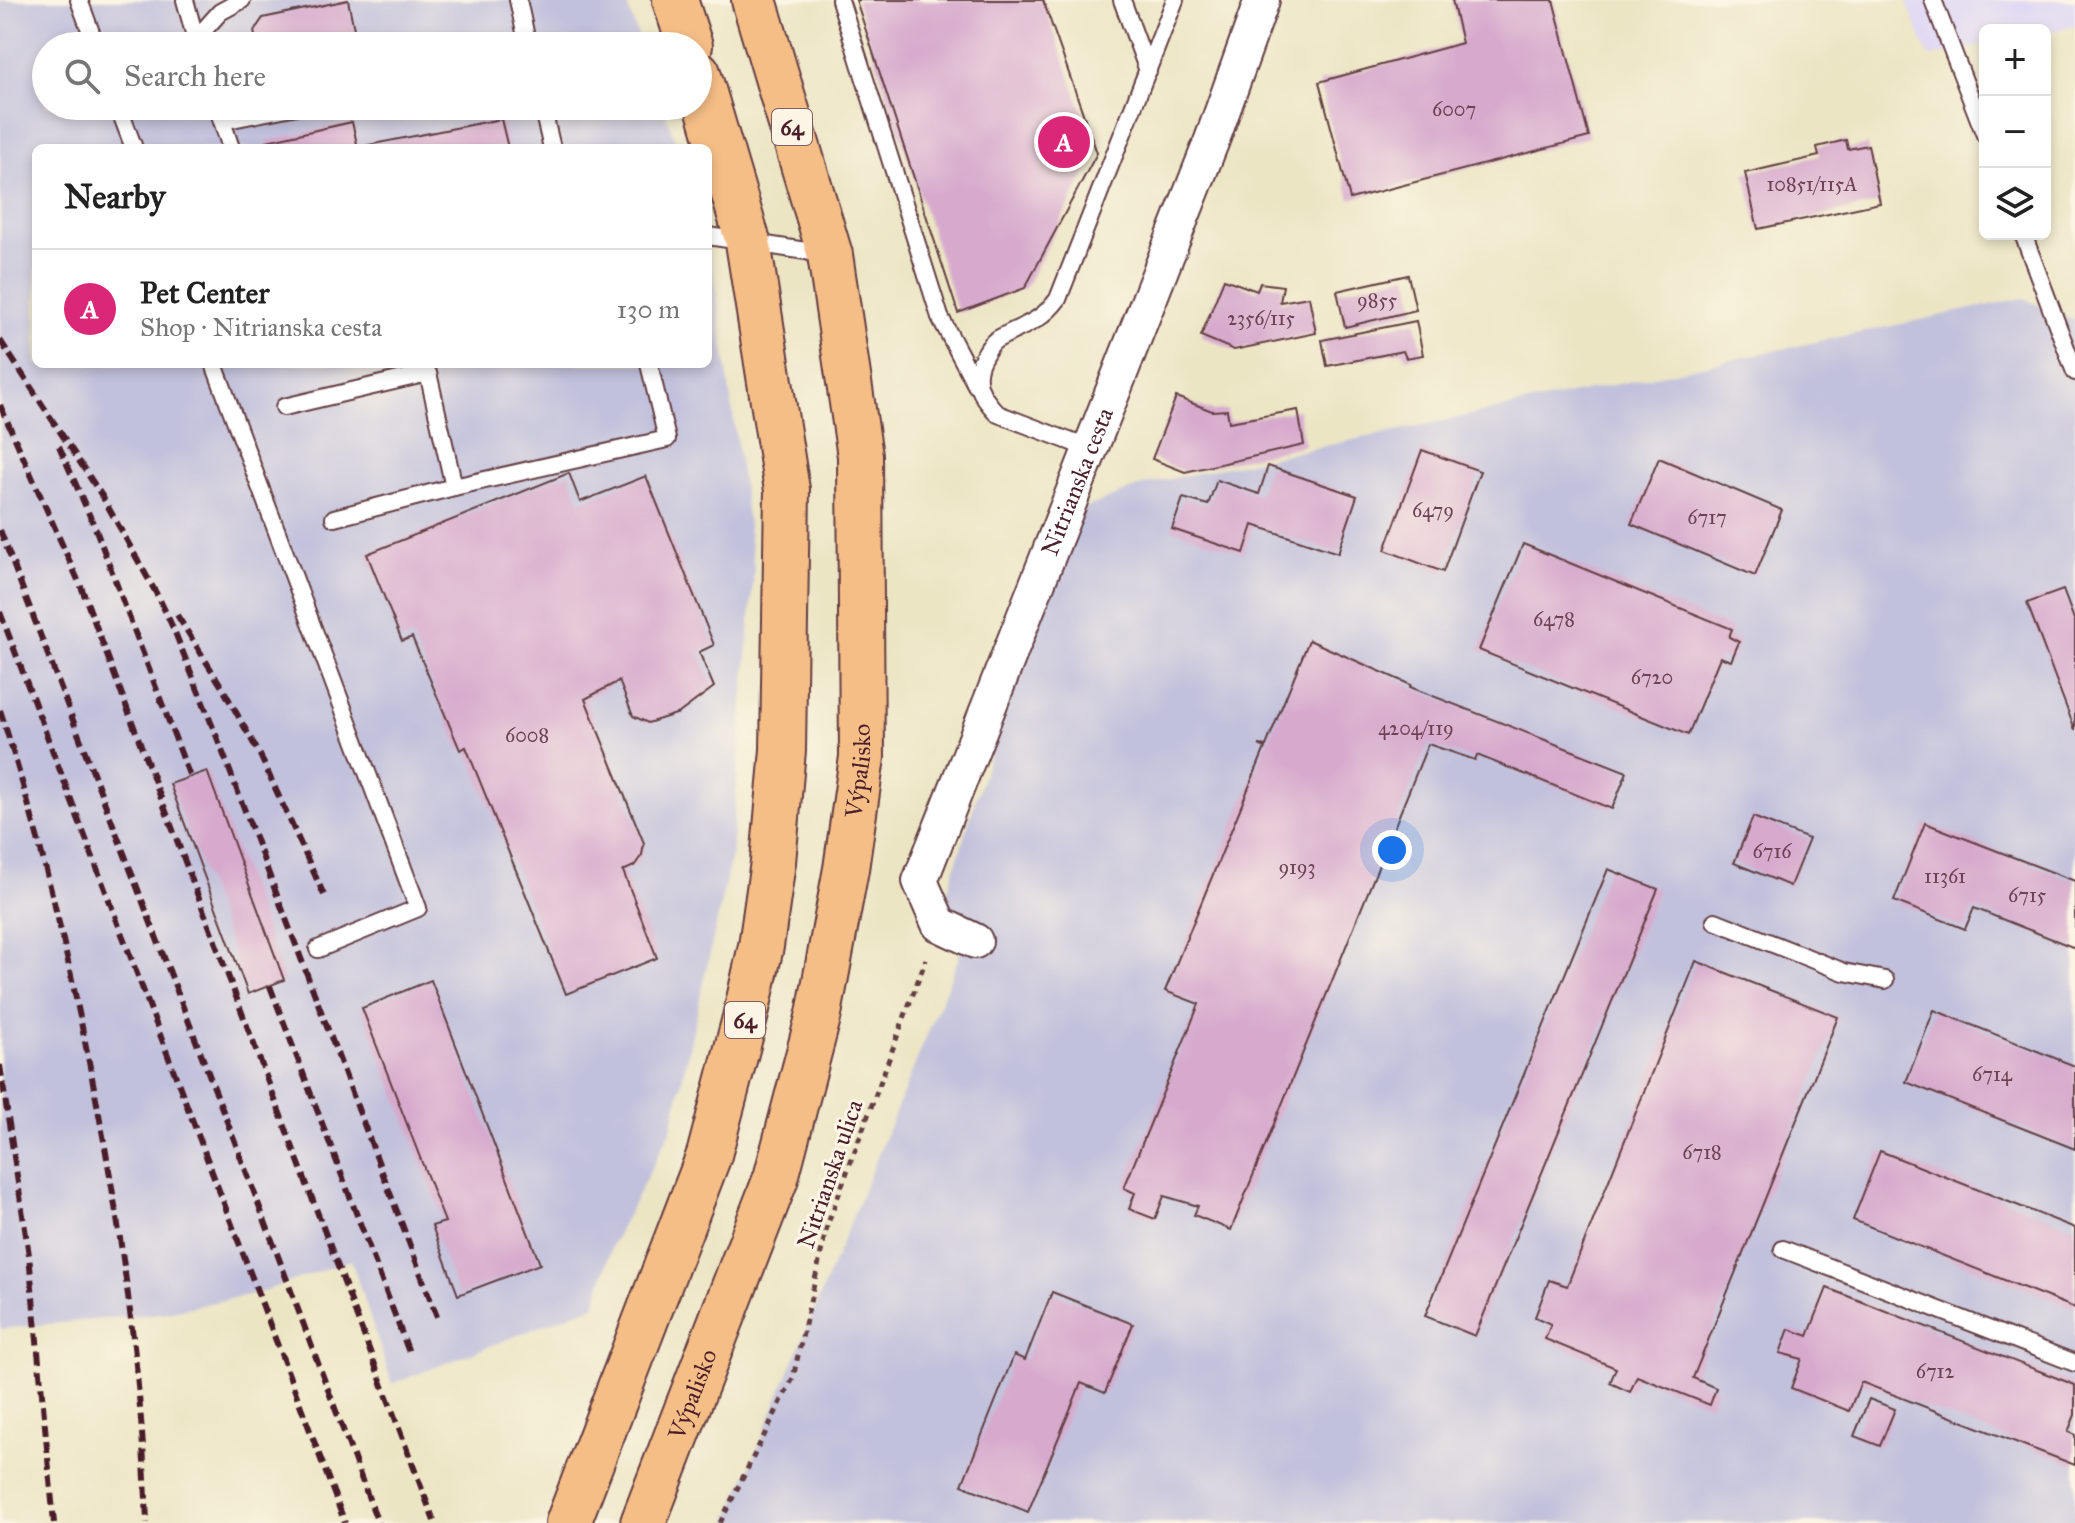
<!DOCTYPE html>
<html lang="en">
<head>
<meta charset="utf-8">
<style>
	:root { --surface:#fff; --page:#f6f6f6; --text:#222; --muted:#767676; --line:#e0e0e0; --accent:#db2777 }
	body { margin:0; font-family:"IM FELL Great Primer",serif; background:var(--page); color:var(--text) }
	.controls { position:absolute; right:24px; top:24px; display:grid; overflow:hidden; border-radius:12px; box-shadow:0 4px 12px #0003 }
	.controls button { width:72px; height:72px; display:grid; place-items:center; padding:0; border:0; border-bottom:2px solid var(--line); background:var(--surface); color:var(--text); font:40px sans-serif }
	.you { position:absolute; left:1392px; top:850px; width:28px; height:28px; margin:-20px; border:6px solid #fff; border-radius:50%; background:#1a73e8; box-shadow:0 0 0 12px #1a73e833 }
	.badge { display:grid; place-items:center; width:52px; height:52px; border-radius:50%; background:var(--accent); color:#fff; font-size:26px; font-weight:700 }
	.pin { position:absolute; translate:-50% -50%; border:4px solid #fff; box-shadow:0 2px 8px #0006 }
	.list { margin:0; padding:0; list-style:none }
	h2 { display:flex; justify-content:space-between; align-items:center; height:104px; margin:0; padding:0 32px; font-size:34px }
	h2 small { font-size:26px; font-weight:400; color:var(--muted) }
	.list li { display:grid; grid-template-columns:52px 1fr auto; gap:24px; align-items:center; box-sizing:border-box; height:120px; padding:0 32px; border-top:2px solid var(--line) }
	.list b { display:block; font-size:30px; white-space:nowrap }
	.list p { margin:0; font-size:26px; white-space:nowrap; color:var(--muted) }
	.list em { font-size:26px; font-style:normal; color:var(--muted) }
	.icon { flex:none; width:44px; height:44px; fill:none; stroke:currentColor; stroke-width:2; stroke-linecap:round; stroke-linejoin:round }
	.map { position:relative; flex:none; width:2075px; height:1523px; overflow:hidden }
	.search { position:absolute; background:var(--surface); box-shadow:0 4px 12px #0003; left:32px; top:32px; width:680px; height:88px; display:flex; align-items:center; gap:20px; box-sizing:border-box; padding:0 28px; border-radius:44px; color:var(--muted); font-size:30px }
	.panel { position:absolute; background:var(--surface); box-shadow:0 4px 12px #0003; left:32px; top:144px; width:680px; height:224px; border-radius:12px }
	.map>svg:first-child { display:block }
	.built { fill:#ddd5f6 }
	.industrial { fill:#c2c1dc }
	.building { fill:#d7aacd }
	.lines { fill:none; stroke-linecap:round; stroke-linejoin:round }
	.lane-casing { stroke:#623d42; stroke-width:20 }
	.street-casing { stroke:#623d42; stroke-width:38 }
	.primary-casing { stroke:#623d42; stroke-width:48 }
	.path { stroke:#623d42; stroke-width:5; stroke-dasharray:6 6; stroke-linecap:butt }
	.lane { stroke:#fff; stroke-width:16 }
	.street { stroke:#fff; stroke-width:34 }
	.primary { stroke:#f6be87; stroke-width:44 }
	.rail { stroke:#4a1f2b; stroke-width:6; stroke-dasharray:12 6; stroke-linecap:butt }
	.labels { text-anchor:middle; stroke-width:6; stroke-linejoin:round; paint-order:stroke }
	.number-label { font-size:20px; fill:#6d4254 }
	.shield { fill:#fcf5e5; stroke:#7f5f63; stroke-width:2 }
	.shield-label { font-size:22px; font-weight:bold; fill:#4a1f2b }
	.street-label { font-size:24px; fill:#4a1f2b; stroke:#fcf5e5 }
</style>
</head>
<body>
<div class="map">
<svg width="2075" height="1523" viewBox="0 0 2075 1523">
	<rect width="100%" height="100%" fill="#fcf5e5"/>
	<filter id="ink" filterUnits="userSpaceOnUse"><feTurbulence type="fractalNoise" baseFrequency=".0125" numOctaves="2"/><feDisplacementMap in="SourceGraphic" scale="16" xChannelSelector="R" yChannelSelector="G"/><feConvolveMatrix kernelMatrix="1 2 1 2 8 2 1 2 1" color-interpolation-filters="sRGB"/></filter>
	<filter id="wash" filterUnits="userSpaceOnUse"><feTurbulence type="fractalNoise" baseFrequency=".006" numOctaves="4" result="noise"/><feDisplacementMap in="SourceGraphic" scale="32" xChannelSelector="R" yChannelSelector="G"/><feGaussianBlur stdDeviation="1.8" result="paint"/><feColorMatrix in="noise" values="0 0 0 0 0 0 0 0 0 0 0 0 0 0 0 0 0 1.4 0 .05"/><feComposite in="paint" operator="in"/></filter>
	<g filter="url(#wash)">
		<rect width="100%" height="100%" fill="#ece5c4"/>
		<polygon class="built" points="1906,0 2075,0 2075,26 2045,33 2045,30 1985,30 1985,45 1929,57"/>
		<g class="industrial">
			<polygon points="0,0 625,0 642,46 46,46 46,106 663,106 678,148 36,148 36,364 708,364 708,251 714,275 754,569 731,857 671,1130 612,1245 595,1305 392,1384 351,1260 258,1293 162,1313 0,1329"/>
			<polygon points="2023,298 2075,321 2075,1523 727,1523 961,952 946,896 1064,516 1146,484"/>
		</g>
		<g id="blocks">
			<g class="building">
				<polygon points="348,0 355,34 348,46 257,46 254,31 263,18"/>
				<polygon points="856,0 1043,0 1097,153 1025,288 958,313"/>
				<polygon points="1452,0 1553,0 1589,137 1350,199 1319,82 1462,43"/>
				<polygon points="501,119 508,148 359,148 358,147"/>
				<polygon points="352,122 358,148 269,148 267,141"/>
				<polygon points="1846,140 1848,149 1868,145 1880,203 1758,229 1745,173 1819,156 1817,147"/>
				<polygon points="1408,275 1416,310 1345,327 1337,291"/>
				<polygon points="1224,279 1257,291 1260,283 1283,286 1280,302 1309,297 1316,333 1234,350 1201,336"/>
				<polygon points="1416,321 1423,355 1406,358 1403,351 1327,366 1322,340"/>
				<polygon points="1176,397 1212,411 1227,410 1229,422 1298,410 1304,445 1185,472 1152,459"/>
				<polygon points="1422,450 1480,471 1443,572 1385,550"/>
				<polygon points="1659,458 1782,510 1755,576 1631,524"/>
				<polygon points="1268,466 1357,496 1338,553 1253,525 1244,553 1172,529 1183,498 1208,505 1217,480 1259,494"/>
				<polygon points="569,473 580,502 646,476 714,645 699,652 714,687 679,713 648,723 633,716 619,681 585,699 644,843 642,855 634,866 623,871 657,958 566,994 466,747 460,750 412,637 402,641 367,554"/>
				<polygon points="1523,544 1732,629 1729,637 1739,642 1731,661 1720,657 1688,735 1479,650"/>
				<polygon points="2063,590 2075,622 2075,730 2027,603"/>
				<polygon points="1309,640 1411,685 1410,687 1627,772 1612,809 1477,755 1475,760 1428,744 1231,1230 1194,1215 1198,1206 1164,1196 1155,1219 1129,1209 1135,1193 1124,1188 1199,1004 1165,991 1265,748 1259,745 1266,746"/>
				<polygon points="207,771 284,980 248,994 170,784"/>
				<polygon points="1753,817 1809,839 1790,886 1734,863"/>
				<polygon points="1925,823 2075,881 2075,948 1974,908 1965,929 1894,901"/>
				<polygon points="1608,869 1658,889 1475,1336 1425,1316"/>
				<polygon points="1696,961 1838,1017 1693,1378 1716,1388 1710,1405 1637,1376 1630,1392 1610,1383 1616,1368 1545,1339 1551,1324 1535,1317 1549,1280 1567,1286"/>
				<polygon points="431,980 540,1264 458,1295 432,1226 445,1222 362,1008"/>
				<polygon points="1934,1010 2075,1066 2075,1149 1906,1082"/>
				<polygon points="1880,1151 2075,1228 2075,1308 1853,1220"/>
				<polygon points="1827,1288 2075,1385 2075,1415 2068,1432 2075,1435 2075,1465 1861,1382 1849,1411 1791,1388 1802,1359 1780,1353 1789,1329 1808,1336"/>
				<polygon points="1052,1292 1133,1324 1105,1393 1081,1383 1028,1512 962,1485 1014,1355 1025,1360"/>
				<polygon points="1869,1399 1895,1409 1880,1446 1854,1436"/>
			</g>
		</g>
	</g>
	<g filter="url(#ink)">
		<use href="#blocks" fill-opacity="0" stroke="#623d42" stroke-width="2"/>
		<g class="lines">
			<defs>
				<g id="lane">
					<polyline points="79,0 96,46"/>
					<polyline points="185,0 197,44"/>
					<polyline points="518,0 528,46"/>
					<polyline points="840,0 940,317 976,385"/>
					<polyline points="1122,0 1148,71"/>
					<polyline points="1933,0 1985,135"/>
					<polyline points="195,40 220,12 242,0"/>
					<polyline points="118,106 134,148"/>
					<polyline points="217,106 222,121 297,106"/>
					<polyline points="542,106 552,148"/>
					<polyline points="222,121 231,148"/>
					<polyline points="2023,234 2075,372"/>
					<polyline points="708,236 825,254"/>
					<polyline points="214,364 418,908 318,949"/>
					<polyline points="284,407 428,373 454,487"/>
					<path d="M1090 449 998 414C980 396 970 378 985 354 988 349 991 343 996 340 1022 325 1039 324 1058 299L1175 0"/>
					<polyline points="334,518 454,487 667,439 649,364"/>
					<polyline points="1715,921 1844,972 1885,980"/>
					<polyline points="1783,1249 2075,1363"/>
				</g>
				<g id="street">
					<path id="s1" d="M975 941 939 924 920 881 1212 140 1262 0"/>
				</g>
				<g id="primary">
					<polyline points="675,0 690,46"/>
					<polyline points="568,1523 709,1155 745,1018 761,946 773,862 783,750 787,490 748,242 698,73"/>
					<path id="s2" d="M643 1523 776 1178 819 1014 846 869 862 757 860 456 830 255 754 0"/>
				</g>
			</defs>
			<use href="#lane" class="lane-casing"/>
			<use href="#street" class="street-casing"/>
			<use href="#primary" class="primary-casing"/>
			<polyline class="path" points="720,1523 793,1378 827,1226 926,959"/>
			<use href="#lane" class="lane"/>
			<use href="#street" class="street"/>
			<use href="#primary" class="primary"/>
			<g class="rail">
				<polyline points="0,340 102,496 160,600 174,630 220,745 439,1322"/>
				<polyline points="0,405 82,589 434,1521"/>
				<polyline points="59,446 96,530 190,777"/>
				<polyline points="0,530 251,1184 378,1523"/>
				<polyline points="0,612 345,1523"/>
				<polyline points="177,615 222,687 260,755 324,895"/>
				<path d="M0 710C42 841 73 974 98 1109 124 1246 142 1383 147 1523"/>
				<polyline points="270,986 410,1355"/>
				<polyline points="0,1065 29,1255 54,1523"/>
			</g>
		</g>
	</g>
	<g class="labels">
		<g class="number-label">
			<text x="1454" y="116">6007</text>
			<text x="1812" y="191">10851/115A</text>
			<text x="1377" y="307">9855</text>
			<text x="1261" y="325">2356/115</text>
			<text x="1433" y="517">6479</text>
			<text x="1707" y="524">6717</text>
			<text x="1554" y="626">6478</text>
			<text x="1652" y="684">6720</text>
			<text x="1416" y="735">4204/119</text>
			<text x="527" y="742">6008</text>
			<text x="1772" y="858">6716</text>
			<text x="1297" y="874">9193</text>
			<text x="1945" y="883">11361</text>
			<text x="2027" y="902">6715</text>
			<text x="1992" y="1081">6714</text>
			<text x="1702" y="1159">6718</text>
			<text x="1935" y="1378">6712</text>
		</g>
		<g class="shield">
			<rect x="772" y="109" width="40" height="36" rx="6"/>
			<rect x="725" y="1002" width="40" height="36" rx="6"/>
		</g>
		<g class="shield-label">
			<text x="792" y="135">64</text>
			<text x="745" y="1028">64</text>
		</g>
		<g class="street-label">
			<text dy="8" stroke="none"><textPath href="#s1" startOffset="516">Nitrianska cesta</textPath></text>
			<text dy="8" stroke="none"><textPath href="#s2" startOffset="786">Výpalisko</textPath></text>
			<text transform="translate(830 1174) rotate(-71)" y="8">Nitrianska ulica</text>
			<text dy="8" stroke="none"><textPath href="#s2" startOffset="138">Výpalisko</textPath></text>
		</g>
	</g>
</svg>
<div class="controls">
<button>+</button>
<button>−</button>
<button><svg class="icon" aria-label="layers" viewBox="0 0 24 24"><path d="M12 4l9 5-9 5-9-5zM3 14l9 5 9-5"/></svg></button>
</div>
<div class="you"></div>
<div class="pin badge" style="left:1064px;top:142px">A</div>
<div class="search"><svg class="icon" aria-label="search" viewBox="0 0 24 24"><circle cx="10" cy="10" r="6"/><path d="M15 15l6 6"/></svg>Search here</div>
<section class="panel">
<h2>Nearby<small></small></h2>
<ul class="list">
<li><span class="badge">A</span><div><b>Pet Center</b><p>Shop · Nitrianska cesta</p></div><em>130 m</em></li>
</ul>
</section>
</div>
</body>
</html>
